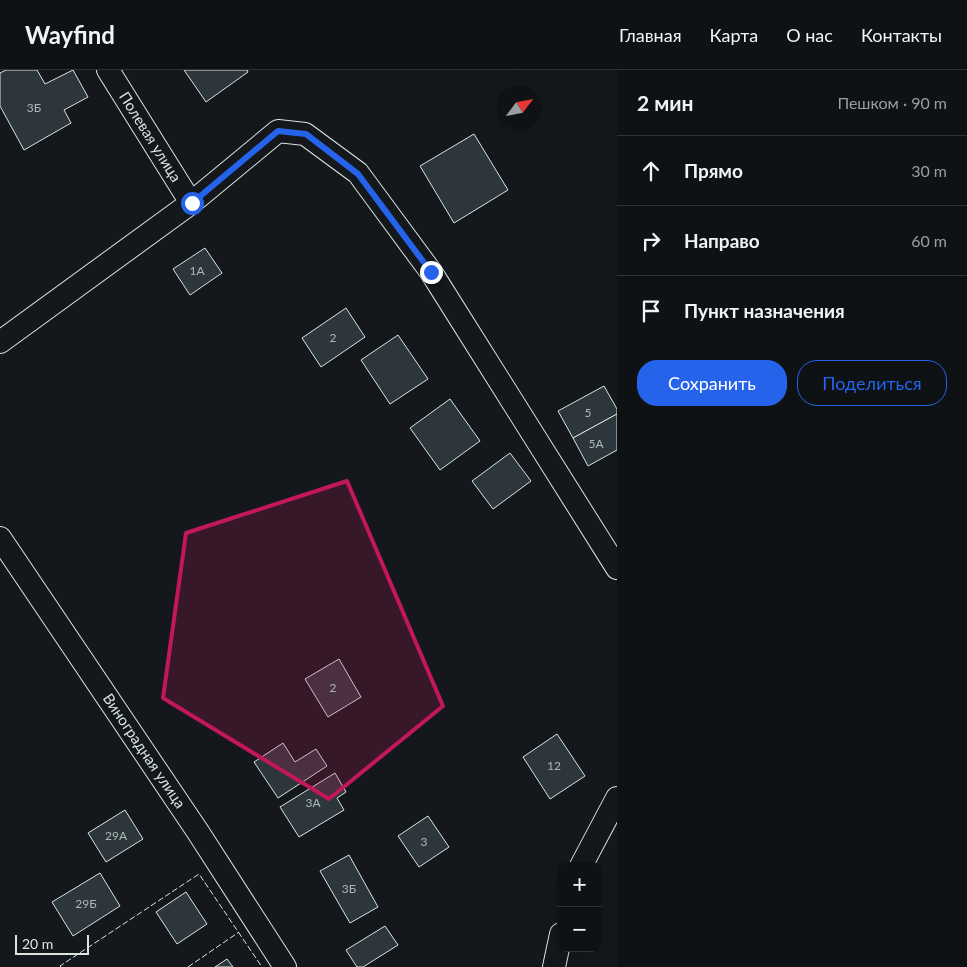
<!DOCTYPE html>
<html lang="ru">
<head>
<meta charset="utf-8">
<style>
	:root { --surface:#0f1215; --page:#1d2022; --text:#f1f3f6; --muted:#9b9ea0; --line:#2f3234; --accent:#2563eb }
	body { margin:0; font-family:Lato,sans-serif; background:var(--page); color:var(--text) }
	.controls { position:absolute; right:15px; bottom:15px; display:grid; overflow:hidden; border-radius:10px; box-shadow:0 5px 20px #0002 }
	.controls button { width:45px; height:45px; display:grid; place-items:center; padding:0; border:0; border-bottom:1px solid var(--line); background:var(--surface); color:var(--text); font:25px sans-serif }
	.compass { position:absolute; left:497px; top:15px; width:45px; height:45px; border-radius:50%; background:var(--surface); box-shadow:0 5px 20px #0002; rotate:58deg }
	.scale { position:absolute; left:15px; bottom:12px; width:74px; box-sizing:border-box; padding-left:5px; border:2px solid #d8e6dc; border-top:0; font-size:14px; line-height:18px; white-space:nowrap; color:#d8e6dc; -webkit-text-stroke:4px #14181c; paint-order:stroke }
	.stop { position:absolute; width:15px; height:15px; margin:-11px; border:4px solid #2563eb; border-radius:50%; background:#fff }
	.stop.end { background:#2563eb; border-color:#fff; box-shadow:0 1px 5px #0008 }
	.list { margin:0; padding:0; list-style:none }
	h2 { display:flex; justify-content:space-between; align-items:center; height:65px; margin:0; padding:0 20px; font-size:21px }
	h2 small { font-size:16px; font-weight:400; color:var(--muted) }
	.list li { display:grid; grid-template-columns:32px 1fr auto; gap:15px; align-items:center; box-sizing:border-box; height:70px; padding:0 20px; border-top:1px solid var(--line) }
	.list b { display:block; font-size:19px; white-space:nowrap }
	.list em { font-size:16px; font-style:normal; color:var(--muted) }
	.actions { display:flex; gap:10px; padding:15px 20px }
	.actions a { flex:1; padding:11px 0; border:1px solid var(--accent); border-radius:20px; text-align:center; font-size:18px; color:var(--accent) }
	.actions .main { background:var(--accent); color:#fff }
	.icon { flex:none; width:28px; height:28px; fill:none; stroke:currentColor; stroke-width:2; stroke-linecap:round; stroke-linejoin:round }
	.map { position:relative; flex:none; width:617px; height:897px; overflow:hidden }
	header { display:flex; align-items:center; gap:30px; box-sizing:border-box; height:70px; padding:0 25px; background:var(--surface); border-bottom:1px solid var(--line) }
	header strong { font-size:24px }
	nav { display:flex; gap:28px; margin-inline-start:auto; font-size:18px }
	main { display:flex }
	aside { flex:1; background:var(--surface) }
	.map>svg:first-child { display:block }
	.building { fill:#2c363c; stroke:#d8e6dc }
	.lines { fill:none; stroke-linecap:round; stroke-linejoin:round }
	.minor-casing { stroke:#d8e6dc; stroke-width:24 }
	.minor { stroke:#14181c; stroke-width:22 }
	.fence { stroke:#d8e6dc; stroke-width:1; stroke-dasharray:6 2.5; stroke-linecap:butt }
	.route { stroke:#2563eb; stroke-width:6 }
	.marked { fill:#c2185b; fill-opacity:0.2; stroke:#c2185b; stroke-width:4; stroke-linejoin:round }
	.labels { text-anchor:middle; stroke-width:4; stroke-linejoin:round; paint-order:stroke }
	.number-label { font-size:12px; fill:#adbab4 }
	.street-label { font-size:15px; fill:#d8e6dc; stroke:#14181c }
</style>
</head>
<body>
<header>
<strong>Wayfind</strong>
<nav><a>Главная</a><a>Карта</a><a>О нас</a><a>Контакты</a></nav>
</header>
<main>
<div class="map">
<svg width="617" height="897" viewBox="0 0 617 897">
	<rect width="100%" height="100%" fill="#14181c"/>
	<g class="building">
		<polygon points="6,0 37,0 45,14 73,0 88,27 64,40 71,53 24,80 0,36 0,3"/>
		<polygon points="184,0 247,0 248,2 206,32"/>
		<polygon points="474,64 508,120 454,153 420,96"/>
		<polygon points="205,178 222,203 190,225 173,199"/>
		<polygon points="346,238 365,267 321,297 302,268"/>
		<polygon points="398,265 428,309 390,334 361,290"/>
		<polygon points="604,316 617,339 617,344 573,368 558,341"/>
		<polygon points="450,329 480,371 440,400 410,358"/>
		<polygon points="617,344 617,380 588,396 573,368"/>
		<polygon points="510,383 531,411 493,439 472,411"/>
		<polygon points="339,589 361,627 328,647 305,609"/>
		<polygon points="557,664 585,706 550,729 523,687"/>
		<polygon points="283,673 295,692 316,679 327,696 278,728 254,692"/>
		<polygon points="335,703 346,722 337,728 344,740 299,767 280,737"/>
		<polygon points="125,740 143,769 106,792 88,763"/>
		<polygon points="428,746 449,777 419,797 398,766"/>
		<polygon points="349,785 378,837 350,853 320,801"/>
		<polygon points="100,803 120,836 73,866 52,832"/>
		<polygon points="186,822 207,854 177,874 156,842"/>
		<polygon points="385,856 398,875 363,897 357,897 346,880"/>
		<polygon points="227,889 233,897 215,897"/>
	</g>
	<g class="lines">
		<defs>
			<g id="minor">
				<polyline points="108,0 191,133"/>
				<polyline points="0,272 191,133 278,61 305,64 358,103 431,202 617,498"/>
				<polyline points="0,468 198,762 285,897"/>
				<polyline points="581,796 617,728"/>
				<polyline points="554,897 561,864"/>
			</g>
		</defs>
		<use href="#minor" class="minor-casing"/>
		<use href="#minor" class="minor"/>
		<g class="fence">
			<polyline points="61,897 60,896 199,804 262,897"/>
			<polyline points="188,897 239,862"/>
		</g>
	</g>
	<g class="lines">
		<polyline class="route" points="192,133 278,61 306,64 358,104 431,202"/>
	</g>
	<path class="marked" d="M347 411 443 636 329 729 163 628 186 463Z"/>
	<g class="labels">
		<g class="number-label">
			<text x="34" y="42">3Б</text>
			<text x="197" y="205">1А</text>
			<text x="333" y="272">2</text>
			<text x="588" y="347">5</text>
			<text x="596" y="378">5А</text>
			<text x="333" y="622">2</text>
			<text x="554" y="700">12</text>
			<text x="313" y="737">3А</text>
			<text x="116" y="770">29А</text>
			<text x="424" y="776">3</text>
			<text x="349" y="823">3Б</text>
			<text x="86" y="838">29Б</text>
		</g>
		<g class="street-label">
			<text transform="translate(150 67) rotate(58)" y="5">Полевая улица</text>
			<text transform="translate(144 681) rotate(56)" y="5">Виноградная улица</text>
		</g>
	</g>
</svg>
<div class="controls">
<button>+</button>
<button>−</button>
</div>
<svg class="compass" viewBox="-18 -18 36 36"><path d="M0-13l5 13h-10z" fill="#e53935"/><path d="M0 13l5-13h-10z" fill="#9b9ea0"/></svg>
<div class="scale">20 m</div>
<div class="stop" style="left:192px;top:133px"></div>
<div class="stop end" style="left:431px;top:202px"></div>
</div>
<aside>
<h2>2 мин<small>Пешком · 90 m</small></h2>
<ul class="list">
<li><svg class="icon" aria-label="ahead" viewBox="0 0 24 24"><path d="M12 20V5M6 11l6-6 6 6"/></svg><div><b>Прямо</b></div><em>30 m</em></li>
<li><svg class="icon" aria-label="right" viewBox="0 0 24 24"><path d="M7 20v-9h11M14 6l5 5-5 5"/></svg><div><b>Направо</b></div><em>60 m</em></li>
<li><svg class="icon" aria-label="arrive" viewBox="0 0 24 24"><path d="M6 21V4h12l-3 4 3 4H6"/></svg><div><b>Пункт назначения</b></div></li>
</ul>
<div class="actions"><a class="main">Сохранить</a><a>Поделиться</a></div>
</aside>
</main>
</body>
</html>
